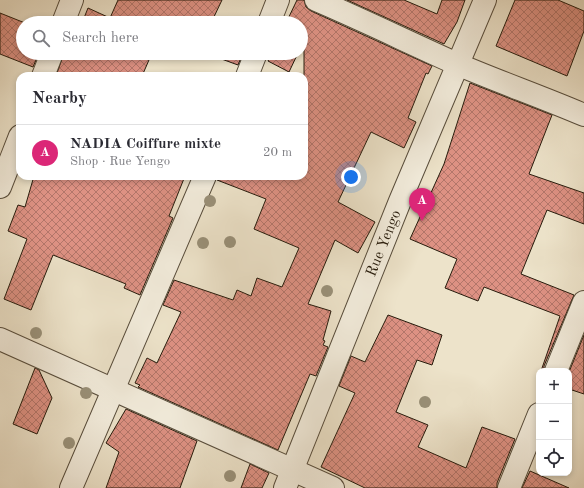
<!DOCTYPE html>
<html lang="en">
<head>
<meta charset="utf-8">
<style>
	:root { --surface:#fff; --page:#f2f2f3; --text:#2b2b33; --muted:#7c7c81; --line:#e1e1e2; --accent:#db2777 }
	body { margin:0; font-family:"Old Standard TT",serif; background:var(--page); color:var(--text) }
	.controls { position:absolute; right:12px; bottom:12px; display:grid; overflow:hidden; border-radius:8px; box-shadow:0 2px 6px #0003 }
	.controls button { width:36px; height:36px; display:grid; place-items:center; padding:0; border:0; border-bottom:1px solid var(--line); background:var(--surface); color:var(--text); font:20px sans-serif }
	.you { position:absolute; left:351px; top:177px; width:14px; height:14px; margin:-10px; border:3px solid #fff; border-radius:50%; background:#1a73e8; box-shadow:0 0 0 6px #1a73e833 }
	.badge { display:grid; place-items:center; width:26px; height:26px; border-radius:50%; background:var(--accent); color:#fff; font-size:13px; font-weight:700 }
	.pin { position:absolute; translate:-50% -33px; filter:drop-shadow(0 1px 2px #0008) }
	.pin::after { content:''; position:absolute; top:21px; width:14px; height:12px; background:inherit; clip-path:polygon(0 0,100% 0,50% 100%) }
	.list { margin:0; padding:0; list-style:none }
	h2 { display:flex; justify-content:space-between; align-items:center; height:52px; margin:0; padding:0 16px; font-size:17px }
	h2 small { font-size:13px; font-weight:400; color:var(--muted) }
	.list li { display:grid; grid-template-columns:26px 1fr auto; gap:12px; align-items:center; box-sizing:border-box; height:56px; padding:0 16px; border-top:1px solid var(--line) }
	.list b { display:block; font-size:15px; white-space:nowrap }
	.list p { margin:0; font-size:13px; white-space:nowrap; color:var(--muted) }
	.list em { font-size:13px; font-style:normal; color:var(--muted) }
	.icon { flex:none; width:22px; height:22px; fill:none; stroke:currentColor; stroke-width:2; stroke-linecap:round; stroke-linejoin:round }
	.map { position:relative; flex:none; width:584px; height:488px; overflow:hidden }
	.search { position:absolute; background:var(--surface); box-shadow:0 2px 6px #0003; left:16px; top:16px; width:292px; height:44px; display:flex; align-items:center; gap:10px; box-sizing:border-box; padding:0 14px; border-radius:22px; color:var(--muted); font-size:15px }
	.panel { position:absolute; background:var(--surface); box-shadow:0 2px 6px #0003; left:16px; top:72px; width:292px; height:108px; border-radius:12px }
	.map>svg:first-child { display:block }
	.building { fill:url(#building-cross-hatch); stroke:#261b0c }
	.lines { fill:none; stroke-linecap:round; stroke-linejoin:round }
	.minor-casing { stroke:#584d3c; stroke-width:24 }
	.minor { stroke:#f3eddd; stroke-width:22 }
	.tree { fill:#999078 }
	.labels { text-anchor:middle; stroke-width:3.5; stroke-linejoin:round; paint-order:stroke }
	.street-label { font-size:15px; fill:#261b0c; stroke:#f3eddd }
</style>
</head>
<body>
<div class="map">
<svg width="584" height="488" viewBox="0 0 584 488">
	<defs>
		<pattern id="building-cross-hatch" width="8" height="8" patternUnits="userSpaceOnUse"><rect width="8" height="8" fill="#dd9183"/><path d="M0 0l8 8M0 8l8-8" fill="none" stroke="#b3766a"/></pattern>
	</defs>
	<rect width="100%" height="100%" fill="#ede3ca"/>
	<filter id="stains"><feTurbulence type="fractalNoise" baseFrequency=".005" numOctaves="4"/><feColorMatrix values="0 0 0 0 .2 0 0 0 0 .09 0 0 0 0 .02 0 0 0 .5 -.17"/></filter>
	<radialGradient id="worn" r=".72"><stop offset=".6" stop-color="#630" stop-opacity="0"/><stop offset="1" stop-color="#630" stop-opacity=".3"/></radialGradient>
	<g class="building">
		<polygon points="118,0 222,0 212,21 218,23 82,23 88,8 110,18"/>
		<polygon points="297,0 304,0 306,7 311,11 432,66 428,74 426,73 408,118 416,122 404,148 371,132 338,202 375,222 358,253 335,240 308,304 331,311 323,340 325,341 323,345 328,347 316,376 310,374 278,450 138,387 140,385 135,383 147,358 157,363 181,312 163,305 174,280 233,300 237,290 251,296 257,278 282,287 299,248 254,229 266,199 217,180 217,176 304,176 304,40 301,47 301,23 286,23"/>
		<polygon points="347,0 404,0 437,14 442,0 465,0 457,22 444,44"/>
		<polygon points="515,0 558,0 584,11 584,31 567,76 496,46"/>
		<polygon points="0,13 25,23 23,23 23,53 39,53 33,67 0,54"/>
		<polygon points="64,53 152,53 142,76 56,76"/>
		<polygon points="205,53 243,53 238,65"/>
		<polygon points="272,53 298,53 289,72 268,61"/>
		<polygon points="470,83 552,115 529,174 584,193 584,224 547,210 521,274 574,295 544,366 544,371 541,371 560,316 484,287 478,301 445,288 457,259 410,239 444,164"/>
		<polygon points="34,176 185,176 169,216 173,218 140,295 124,288 126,284 53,255 31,310 4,299 27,239 8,231 18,205 25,207"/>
		<polygon points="388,315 442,335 432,365 417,360 396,412 428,425 418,447 466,468 482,427 515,439 497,483 497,488 365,488 321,467 355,393 339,386 351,356 365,362"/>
		<polygon points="584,335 584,394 569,389 569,372"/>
		<polygon points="35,368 39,370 52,398 37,434 13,424"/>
		<polygon points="126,409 197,441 180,488 106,488 119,452 106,443"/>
		<polygon points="250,464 269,473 262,488 241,488"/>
		<polygon points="530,471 569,488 522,488"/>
	</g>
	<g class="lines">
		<defs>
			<g id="minor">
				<path d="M316 0C363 20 410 43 457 64 499 82 542 97 584 115"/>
				<polyline points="63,23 72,0"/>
				<polyline points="269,23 278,0"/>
				<polyline points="43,76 52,53"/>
				<polyline points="247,76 256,53"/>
				<polyline points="0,187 20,136"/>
				<polyline points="0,339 333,488"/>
				<polyline points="556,371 584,302"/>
				<polyline points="71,488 205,176"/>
				<polyline points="285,488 400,201 485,0"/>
				<polyline points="509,488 539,414"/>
			</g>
		</defs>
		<use href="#minor" class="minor-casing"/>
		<use href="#minor" class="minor"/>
	</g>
	<g class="tree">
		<circle cx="210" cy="201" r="6"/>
		<circle cx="230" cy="242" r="6"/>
		<circle cx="203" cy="243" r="6"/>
		<circle cx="327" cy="291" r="6"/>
		<circle cx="36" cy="333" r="6"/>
		<circle cx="86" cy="393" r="6"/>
		<circle cx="425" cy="402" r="6"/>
		<circle cx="69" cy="443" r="6"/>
		<circle cx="230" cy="476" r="6"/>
	</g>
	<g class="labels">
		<g class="street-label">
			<text transform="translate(383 243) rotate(-68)" y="5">Rue Yengo</text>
		</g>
	</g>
	<rect width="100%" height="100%" filter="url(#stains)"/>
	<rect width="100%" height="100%" fill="url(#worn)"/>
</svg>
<div class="controls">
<button>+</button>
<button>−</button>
<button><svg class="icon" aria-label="locate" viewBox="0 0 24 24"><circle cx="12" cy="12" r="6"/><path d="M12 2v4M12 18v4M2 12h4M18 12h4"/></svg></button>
</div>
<div class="you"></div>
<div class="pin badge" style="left:422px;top:221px">A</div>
<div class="search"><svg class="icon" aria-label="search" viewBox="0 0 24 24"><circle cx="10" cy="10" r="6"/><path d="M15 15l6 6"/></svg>Search here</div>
<section class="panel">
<h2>Nearby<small></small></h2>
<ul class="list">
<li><span class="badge">A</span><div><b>NADIA Coiffure mixte</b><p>Shop · Rue Yengo</p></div><em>20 m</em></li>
</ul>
</section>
</div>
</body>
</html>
